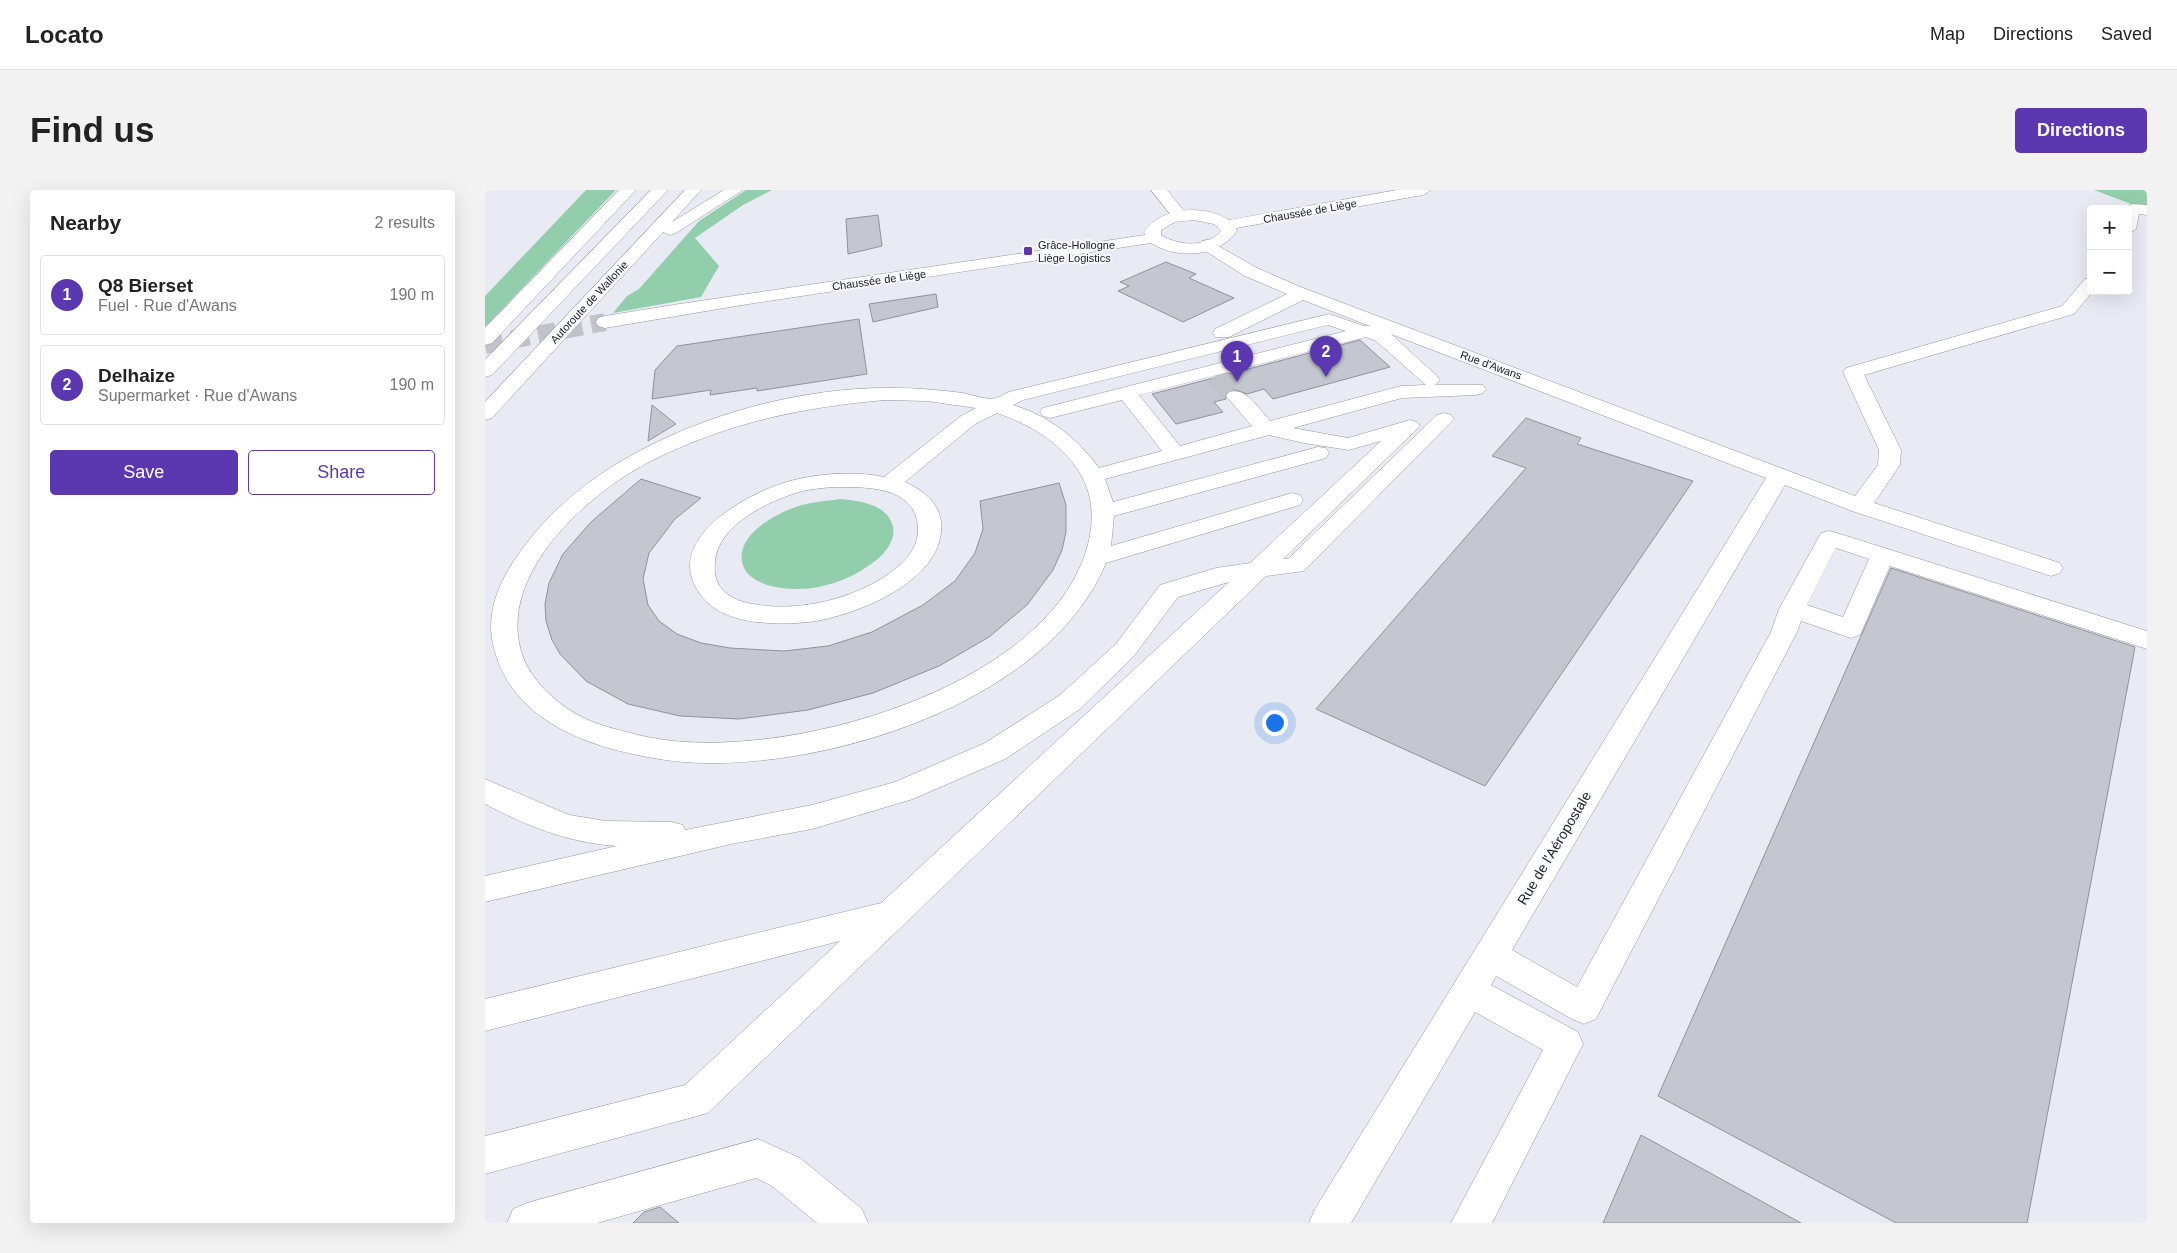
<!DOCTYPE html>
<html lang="en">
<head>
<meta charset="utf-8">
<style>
	:root { --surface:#fff; --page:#f2f2f2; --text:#222; --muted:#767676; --line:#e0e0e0; --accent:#5c38b0 }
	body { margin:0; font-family:Arial,sans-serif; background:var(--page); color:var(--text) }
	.controls { position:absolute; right:15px; top:15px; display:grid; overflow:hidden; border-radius:5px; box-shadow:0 5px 20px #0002 }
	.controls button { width:45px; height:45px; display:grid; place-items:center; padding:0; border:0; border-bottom:1px solid var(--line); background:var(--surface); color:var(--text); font:25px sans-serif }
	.you { position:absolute; left:789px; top:532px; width:18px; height:18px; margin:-12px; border:4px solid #fff; border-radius:50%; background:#1a73e8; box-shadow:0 0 0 8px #1a73e833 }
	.badge { display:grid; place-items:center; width:32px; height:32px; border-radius:50%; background:var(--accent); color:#fff; font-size:16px; font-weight:700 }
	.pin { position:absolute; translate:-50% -41px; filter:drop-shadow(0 1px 2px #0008) }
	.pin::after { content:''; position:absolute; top:26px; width:18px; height:15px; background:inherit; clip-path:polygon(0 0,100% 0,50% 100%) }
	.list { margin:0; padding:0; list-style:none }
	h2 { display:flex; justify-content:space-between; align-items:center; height:65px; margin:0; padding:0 20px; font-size:21px }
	h2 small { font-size:16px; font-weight:400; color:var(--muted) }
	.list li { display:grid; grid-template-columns:32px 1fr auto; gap:15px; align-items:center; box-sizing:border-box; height:80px; margin:0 10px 10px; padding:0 10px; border:1px solid var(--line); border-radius:5px }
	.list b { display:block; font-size:19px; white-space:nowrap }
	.list p { margin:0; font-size:16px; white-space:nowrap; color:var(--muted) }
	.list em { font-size:16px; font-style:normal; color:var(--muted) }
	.actions { display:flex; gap:10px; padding:15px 20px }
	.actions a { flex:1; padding:11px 0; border:1px solid var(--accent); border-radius:5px; text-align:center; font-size:18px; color:var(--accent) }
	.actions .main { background:var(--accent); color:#fff }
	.map { position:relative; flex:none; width:1662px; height:1033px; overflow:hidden; border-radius:5px }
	header { display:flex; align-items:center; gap:30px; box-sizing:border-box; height:70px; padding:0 25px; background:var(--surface); border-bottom:1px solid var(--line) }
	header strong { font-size:24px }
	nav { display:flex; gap:28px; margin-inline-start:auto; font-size:18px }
	.intro { display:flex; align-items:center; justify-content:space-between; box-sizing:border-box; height:120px; padding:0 30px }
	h1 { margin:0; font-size:35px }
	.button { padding:12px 22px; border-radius:5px; background:var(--accent); color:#fff; font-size:18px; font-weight:700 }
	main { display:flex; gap:30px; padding:0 30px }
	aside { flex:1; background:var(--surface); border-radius:5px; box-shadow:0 5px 20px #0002 }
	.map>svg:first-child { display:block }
	.green { fill:#92ceab }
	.building { fill:#c5c7d0; stroke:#90919a }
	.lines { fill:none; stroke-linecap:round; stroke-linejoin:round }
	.minor-tunnel { stroke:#c1c3ca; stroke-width:22; stroke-dasharray:22 11; stroke-linecap:butt }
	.major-tunnel { stroke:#c1c3ca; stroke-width:18; stroke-dasharray:18 9; stroke-linecap:butt }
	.minor-casing { stroke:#94959e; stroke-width:1 }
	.major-casing { stroke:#94959e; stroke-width:1 }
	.highway-casing { stroke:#94959e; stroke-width:1 }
	.minor { fill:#fff; fill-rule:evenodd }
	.major { fill:#fff; fill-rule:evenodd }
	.highway { fill:#fff; fill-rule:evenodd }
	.poi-dot { fill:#5c38b0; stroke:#f7f8fe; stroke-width:2 }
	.labels { text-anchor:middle; stroke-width:4; stroke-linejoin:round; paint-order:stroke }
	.far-street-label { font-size:11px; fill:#212124; stroke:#f7f8fe }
	.far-poi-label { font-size:11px; fill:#212124; stroke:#f7f8fe; text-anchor:start }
	.street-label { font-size:14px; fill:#212124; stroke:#f7f8fe }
</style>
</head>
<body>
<header>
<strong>Locato</strong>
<nav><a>Map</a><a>Directions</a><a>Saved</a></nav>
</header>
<div class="intro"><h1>Find us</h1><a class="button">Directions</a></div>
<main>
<aside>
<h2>Nearby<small>2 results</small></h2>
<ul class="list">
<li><span class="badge">1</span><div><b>Q8 Bierset</b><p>Fuel · Rue d'Awans</p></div><em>190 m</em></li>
<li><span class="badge">2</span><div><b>Delhaize</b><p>Supermarket · Rue d'Awans</p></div><em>190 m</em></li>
</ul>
<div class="actions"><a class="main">Save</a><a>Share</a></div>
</aside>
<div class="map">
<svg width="1662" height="1033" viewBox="0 0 1662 1033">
	<rect width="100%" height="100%" fill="#e9ebf4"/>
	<g class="green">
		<polygon points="101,0 131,0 0,137 0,106"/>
		<polygon points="261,0 287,0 258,15 210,48 234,76 216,107 128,123 142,106 154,99 214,31"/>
		<polygon points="1609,0 1662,0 1662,16 1649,15"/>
		<path d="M355 309C375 311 403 314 408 337 411 352 397 367 386 374 356 396 317 405 282 395 274 392 264 387 260 380 244 350 287 325 311 317 325 312 340 311 355 309Z"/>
	</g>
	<g class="building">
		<polygon points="393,25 397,56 363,64 361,29"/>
		<polygon points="681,72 711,84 704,88 749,108 698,132 633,101 644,96 635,92"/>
		<polygon points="451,104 453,117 388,132 384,114"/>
		<polygon points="374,129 382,184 272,201 272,198 225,205 226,200 167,209 170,180 192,156"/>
		<polygon points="875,150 905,177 788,209 779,199 762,204 751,200 744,200 740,205 741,209 729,212 738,222 691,234 667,204"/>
		<polygon points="167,215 191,234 163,251"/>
		<polygon points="1041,228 1096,248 1092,254 1208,291 1000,596 831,519 1041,278 1007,266"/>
		<polygon points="156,289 216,308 190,329 164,363 158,389 163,415 174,431 192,444 216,453 245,458 299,461 343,456 387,442 438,415 470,391 490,363 498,339 495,311 574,293 581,315 581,342 577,360 568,380 542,415 504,447 454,476 388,503 323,520 254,529 195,526 143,514 101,491 75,464 67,450 61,431 60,414 64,393 78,364 106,332"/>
		<polygon points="1406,378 1650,457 1542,1033 1411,1033 1173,906"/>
		<polygon points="1156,945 1316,1033 1118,1033"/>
		<polygon points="175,1017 194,1033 148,1033 159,1022"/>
	</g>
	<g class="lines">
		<polyline class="minor-tunnel" points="731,185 751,206"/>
		<polyline class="major-tunnel" points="0,155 120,132"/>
		<defs>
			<g id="minor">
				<polygon points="666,0 682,0 703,26 701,29 689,29"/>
				<polygon points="1647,14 1662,15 1662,25 1654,24 1651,39 1643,44 1643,19 1639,19"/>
				<path d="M723 50 772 78 818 98 1370 306 1393 275 1394 260 1358 182 1361 178 1577 116 1600 89 1606 88V101H1608L1589 124 1379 185 1416 260 1415 275 1389 313 1575 373 1578 378 1575 383 1566 386 1557 383 1367 321 1300 295 1027 760 1092 797 1286 442 1294 419 1336 343 1344 341 1352 343 1662 441V459L1405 376 1375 445 1366 448 1316 431 1312 442 1111 829 1099 834 1087 829 1011 786 1006 795 1093 842 1098 854 1007 1033H966L1058 860 990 822 866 1033H824L830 1019 1281 288 906 144 952 186 955 190 950 195H998L1001 199 998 203 991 205 917 208 808 238 863 248 925 230 932 232 935 236 798 369H803L952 225 959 223 966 225 969 229 819 381 781 386 223 923 0 984V946L200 895 355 751 0 841V809L396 713 744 392 693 407 649 466 595 519 520 569 428 609 327 639 246 654 0 712V686L132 656C84 653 42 636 0 614V589L84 625 121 631 187 632 198 635 200 640 327 615 410 592 500 553 575 505 631 454 675 395 731 378 765 373 896 251 864 260 819 253 784 245 620 289 628 312 833 257 841 258 844 263 841 268 629 326 626 356 807 303 815 305 818 310 815 315 621 373C565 508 357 575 222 573 190 573 158 567 127 559 70 543 18 512 7 449 1 409 25 373 49 344 128 248 288 196 409 198 432 198 455 200 478 203 487 205 496 208 505 209 512 209 518 205 524 202L844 124 879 136H885L818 110 744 147H730L728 143 730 139 802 104 760 86 717 59 715 55 717 51ZM843 135 861 141 558 218 555 222 558 226 565 228 637 210 677 261 614 278C592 248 564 226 528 215L538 210ZM881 147 891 151 941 195 916 196 785 231C774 219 762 197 744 202L741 206 767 236 695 256 654 205ZM400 210 442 211 491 218 476 226 399 287C370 281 338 283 309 290 267 300 178 347 213 401 225 421 248 429 271 432 291 434 311 434 331 431 376 423 462 389 456 331 453 311 437 300 420 292L490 234 512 223C550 236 588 260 602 298 611 325 606 352 595 377 539 506 281 577 153 545 136 540 118 537 101 529 77 518 55 499 42 476 1 393 101 304 166 271 241 233 318 217 400 210ZM348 297C380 297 430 295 433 337 434 350 428 362 419 371 386 404 327 420 282 416 266 414 248 412 237 399 230 392 229 380 230 371 234 334 284 311 314 302 325 299 337 298 348 297ZM1351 358 1384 369 1358 427 1322 415Z"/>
				<polygon points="273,949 315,968 377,1019 383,1033 332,1033 287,996 271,988 112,1033 22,1033 28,1019 42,1013"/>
			</g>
			<path id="major" d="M912 0H946L938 5 751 38 752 41C734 67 693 70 666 53L257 115 120 138 113 136 111 132 113 128 120 126 188 115 660 45 659 42C675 17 720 14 744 30ZM709 30 729 34 736 41C722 58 694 56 676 45V40L690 32Z"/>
			<g id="highway">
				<polygon points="134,0 151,0 7,153 0,155 0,138"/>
				<polygon points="166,0 183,0 7,185 0,187 0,170"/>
				<polygon points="200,0 216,0 187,32 239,0 258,0 191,43 185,45 178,42 7,228 0,230 0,212"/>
			</g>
		</defs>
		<use href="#minor" class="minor-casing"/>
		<use href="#major" class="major-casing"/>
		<use href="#highway" class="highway-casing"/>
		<use href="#minor" class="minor"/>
		<use href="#major" class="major"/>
		<use href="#highway" class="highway"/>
	</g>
	<rect class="poi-dot" x="538" y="56" width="10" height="10" rx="2.5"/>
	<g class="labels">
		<g class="far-street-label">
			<text transform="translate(825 21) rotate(-10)" y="4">Chaussée de Liège</text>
			<text transform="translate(394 90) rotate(-8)" y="4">Chaussée de Liège</text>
			<text transform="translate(104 112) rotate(-47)" y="4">Autoroute de Wallonie</text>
			<text transform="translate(1006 175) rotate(20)" y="4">Rue d'Awans</text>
		</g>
		<g class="far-poi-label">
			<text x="553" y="59">Grâce-Hollogne<tspan x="553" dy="13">Liège Logistics</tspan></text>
		</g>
		<g class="street-label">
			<text transform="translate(1069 658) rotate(-59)" y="5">Rue de l'Aéropostale</text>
		</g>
	</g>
</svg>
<div class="controls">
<button>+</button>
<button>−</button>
</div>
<div class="you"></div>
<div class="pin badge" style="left:752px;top:192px">1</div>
<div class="pin badge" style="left:841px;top:187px">2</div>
</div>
</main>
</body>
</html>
